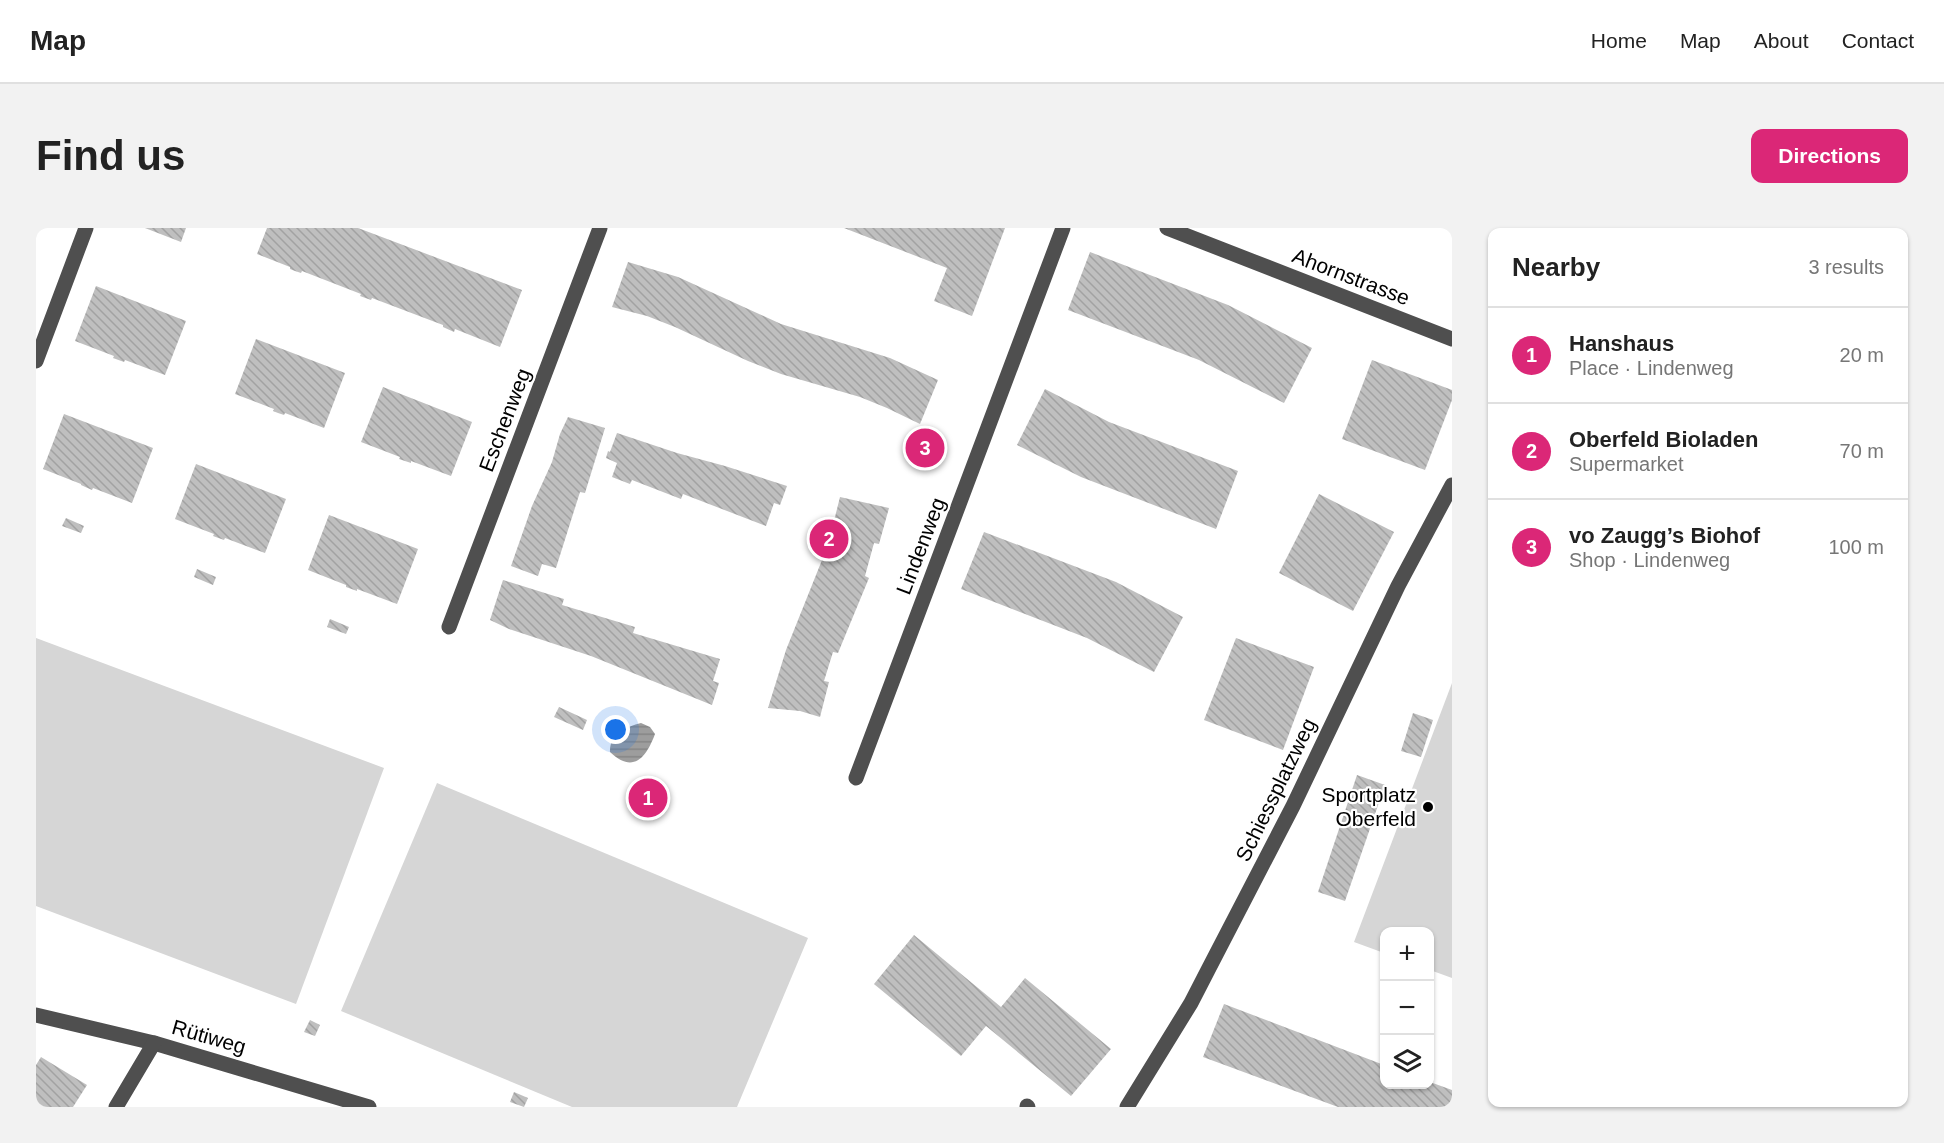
<!DOCTYPE html>
<html lang="en">
<head>
<meta charset="utf-8">
<style>
	:root { --surface:#fff; --page:#f2f2f2; --text:#222; --muted:#767676; --line:#e0e0e0; --accent:#db2777 }
	body { margin:0; font-family:Arial,sans-serif; background:var(--page); color:var(--text) }
	.controls { position:absolute; right:18px; bottom:18px; display:grid; overflow:hidden; border-radius:12px; box-shadow:0 2px 4px #0004 }
	.controls button { width:54px; height:54px; display:grid; place-items:center; padding:0; border:0; border-bottom:2px solid var(--line); background:var(--surface); color:var(--text); font:30px sans-serif }
	.you { position:absolute; left:580px; top:502px; width:21px; height:21px; margin:-15px; border:4px solid #fff; border-radius:50%; background:#1a73e8; box-shadow:0 0 0 9px #1a73e833 }
	.badge { display:grid; place-items:center; width:39px; height:39px; border-radius:50%; background:var(--accent); color:#fff; font-size:20px; font-weight:700 }
	.pin { position:absolute; translate:-50% -50%; border:3px solid #fff; box-shadow:0 2px 6px #0006 }
	.list { margin:0; padding:0; list-style:none }
	h2 { display:flex; justify-content:space-between; align-items:center; height:78px; margin:0; padding:0 24px; font-size:26px }
	h2 small { font-size:20px; font-weight:400; color:var(--muted) }
	.list li { display:grid; grid-template-columns:39px 1fr auto; gap:18px; align-items:center; box-sizing:border-box; height:96px; padding:0 24px; border-top:2px solid var(--line) }
	.list b { display:block; font-size:22px; white-space:nowrap }
	.list p { margin:0; font-size:20px; white-space:nowrap; color:var(--muted) }
	.list em { font-size:20px; font-style:normal; color:var(--muted) }
	.icon { flex:none; width:33px; height:33px; fill:none; stroke:currentColor; stroke-width:2; stroke-linecap:round; stroke-linejoin:round }
	.map { position:relative; flex:none; width:1416px; height:879px; overflow:hidden; border-radius:12px }
	header { display:flex; align-items:center; gap:36px; box-sizing:border-box; height:84px; padding:0 30px; background:var(--surface); border-bottom:2px solid var(--line) }
	header strong { font-size:28px }
	nav { display:flex; gap:33px; margin-inline-start:auto; font-size:21px }
	.intro { display:flex; align-items:center; justify-content:space-between; box-sizing:border-box; height:144px; padding:0 36px }
	h1 { margin:0; font-size:42px }
	.button { padding:15px 27px; border-radius:12px; background:var(--accent); color:#fff; font-size:21px; font-weight:700 }
	main { display:flex; gap:36px; padding:0 36px }
	aside { flex:1; background:var(--surface); border-radius:12px; box-shadow:0 2px 4px #0004 }
	.map>svg:first-child { display:block }
	.garden { fill:#d6d6d6 }
	.water { fill:url(#water-rules) }
	.building { fill:url(#building-back-hatch) }
	.lines { fill:none; stroke-linecap:round; stroke-linejoin:round }
	.minor { stroke:#4f4f4f; stroke-width:15 }
	.poi-dot { fill:#000; stroke:#fff; stroke-width:2 }
	.labels { text-anchor:middle; stroke-width:4.5; stroke-linejoin:round; paint-order:stroke }
	.street-label { font-size:21px; fill:#000; stroke:#fff }
	.poi-label { font-size:21px; fill:#000; stroke:#fff; text-anchor:end }
</style>
</head>
<body>
<header>
<strong>Map</strong>
<nav><a>Home</a><a>Map</a><a>About</a><a>Contact</a></nav>
</header>
<div class="intro"><h1>Find us</h1><a class="button">Directions</a></div>
<main>
<div class="map">
<svg width="1416" height="879" viewBox="0 0 1416 879">
	<defs>
		<pattern id="water-rules" width="6" height="5" patternUnits="userSpaceOnUse" patternTransform="scale(1.5)"><rect width="6" height="5" fill="#9d9d9d"/><path d="M0 2.5h6" fill="none" stroke="#858585"/></pattern>
		<pattern id="building-back-hatch" width="6" height="6" patternUnits="userSpaceOnUse" patternTransform="scale(1.5)"><rect width="6" height="6" fill="#bfbfbf"/><path d="M-1 5l2 2M0 0l6 6M5-1l2 2" fill="none" stroke="#a2a2a2"/></pattern>
	</defs>
	<rect width="100%" height="100%" fill="#fff"/>
	<g class="garden">
		<polygon points="0,410 348,540 260,776 0,678"/>
		<polygon points="1416,455 1416,750 1394,742 1394,704 1348,704 1348,725 1318,714"/>
		<polygon points="401,555 772,710 701,879 536,879 305,783"/>
	</g>
	<path class="water" d="M605 495 614 499 619 506C610 530 597 546 574 524 573 506 590 499 605 495Z"/>
	<g class="building">
		<polygon points="109,0 150,0 145,14"/>
		<polygon points="231,0 322,0 486,62 464,119 419,101 418,104 407,99 407,97 336,70 335,72 324,68 325,66 266,43 265,45 259,43 254,41 254,39 221,26"/>
		<polygon points="808,0 969,0 936,88 898,73 911,40"/>
		<polygon points="1054,24 1192,77 1276,120 1248,175 1163,132 1032,82"/>
		<polygon points="592,34 642,49 745,96 854,130 902,152 884,196 851,180 824,169 745,146 712,133 639,99 611,88 576,79"/>
		<polygon points="60,58 150,93 129,147 89,132 88,134 77,130 78,128 39,113"/>
		<polygon points="220,111 309,145 288,200 249,185 248,187 242,185 237,183 238,181 199,166"/>
		<polygon points="1336,132 1416,162 1416,172 1389,242 1306,211"/>
		<polygon points="347,159 436,194 415,248 375,233 375,235 363,231 364,229 325,214"/>
		<polygon points="1009,161 1073,194 1202,243 1180,301 1045,249 981,217"/>
		<polygon points="28,186 117,220 96,275 57,260 56,262 45,257 45,256 7,241"/>
		<polygon points="532,189 569,200 549,265 544,264 520,340 506,336 502,348 475,338 496,278 516,234 524,206"/>
		<polygon points="581,205 641,225 689,238 751,258 744,277 738,275 730,298 647,266 645,271 596,252 594,256 576,249 581,235 570,230 572,223 574,224"/>
		<polygon points="160,236 250,271 229,325 189,310 188,312 177,308 178,306 139,291"/>
		<polygon points="1283,266 1358,304 1317,383 1243,345"/>
		<polygon points="804,269 853,280 843,316 838,315 829,348 833,350 802,425 797,424 788,453 793,454 784,489 764,483 732,480 750,422 792,317"/>
		<polygon points="293,287 382,321 361,376 321,361 321,363 310,359 310,357 272,342"/>
		<polygon points="30,290 48,298 45,305 26,298"/>
		<polygon points="948,304 1080,354 1147,389 1118,444 1051,410 925,361"/>
		<polygon points="161,341 180,349 177,357 158,349"/>
		<polygon points="467,352 528,371 526,377 599,399 597,405 684,431 677,453 683,455 676,477 555,428 473,401 454,392"/>
		<polygon points="294,391 313,399 310,406 291,399"/>
		<polygon points="1200,410 1278,439 1247,522 1168,492"/>
		<polygon points="523,479 551,492 547,502 518,489"/>
		<polygon points="1377,485 1397,492 1385,529 1365,523"/>
		<polygon points="1321,547 1349,557 1309,673 1282,664"/>
		<polygon points="610,560 620,564 614,579 604,575"/>
		<polygon points="878,707 965,779 989,750 1075,821 1035,868 950,798 925,828 838,756"/>
		<polygon points="1188,776 1348,837 1348,856 1394,856 1394,854 1416,862 1416,879 1302,879 1167,829"/>
		<polygon points="274,792 284,797 279,808 268,804"/>
		<polygon points="5,829 51,857 37,879 0,879 0,837"/>
		<polygon points="478,864 492,870 488,879 474,874"/>
	</g>
	<g class="lines">
		<g class="minor">
			<polyline points="1131,0 1416,111"/>
			<polyline points="0,133 50,0"/>
			<polyline points="413,399 564,0"/>
			<polyline points="820,550 1027,0"/>
			<polyline points="0,787 118,815 333,879"/>
			<polyline points="991,878 992,879"/>
			<polyline points="80,879 118,815"/>
			<polyline points="1091,879 1155,775 1172,742 1257,578 1362,358 1416,257"/>
		</g>
	</g>
	<circle class="poi-dot" cx="1392" cy="579" r="6"/>
	<g class="labels">
		<g class="street-label">
			<text transform="translate(1315 49) rotate(21)" y="7">Ahornstrasse</text>
			<text transform="translate(469 192) rotate(-69)" y="7">Eschenweg</text>
			<text transform="translate(885 318) rotate(-69)" y="7">Lindenweg</text>
			<text transform="translate(1240 562) rotate(-64)" y="7">Schiessplatzweg</text>
			<text transform="translate(173 809) rotate(16)" y="7">Rütiweg</text>
		</g>
		<g class="poi-label">
			<text x="1380" y="574">Sportplatz<tspan x="1380" dy="24">Oberfeld</tspan></text>
		</g>
	</g>
</svg>
<div class="controls">
<button>+</button>
<button>−</button>
<button><svg class="icon" aria-label="layers" viewBox="0 0 24 24"><path d="M12 4l9 5-9 5-9-5zM3 14l9 5 9-5"/></svg></button>
</div>
<div class="you"></div>
<div class="pin badge" style="left:612px;top:570px">1</div>
<div class="pin badge" style="left:793px;top:311px">2</div>
<div class="pin badge" style="left:889px;top:220px">3</div>
</div>
<aside>
<h2>Nearby<small>3 results</small></h2>
<ul class="list">
<li><span class="badge">1</span><div><b>Hanshaus</b><p>Place · Lindenweg</p></div><em>20 m</em></li>
<li><span class="badge">2</span><div><b>Oberfeld Bioladen</b><p>Supermarket</p></div><em>70 m</em></li>
<li><span class="badge">3</span><div><b>vo Zaugg’s Biohof</b><p>Shop · Lindenweg</p></div><em>100 m</em></li>
</ul>
</aside>
</main>
</body>
</html>
